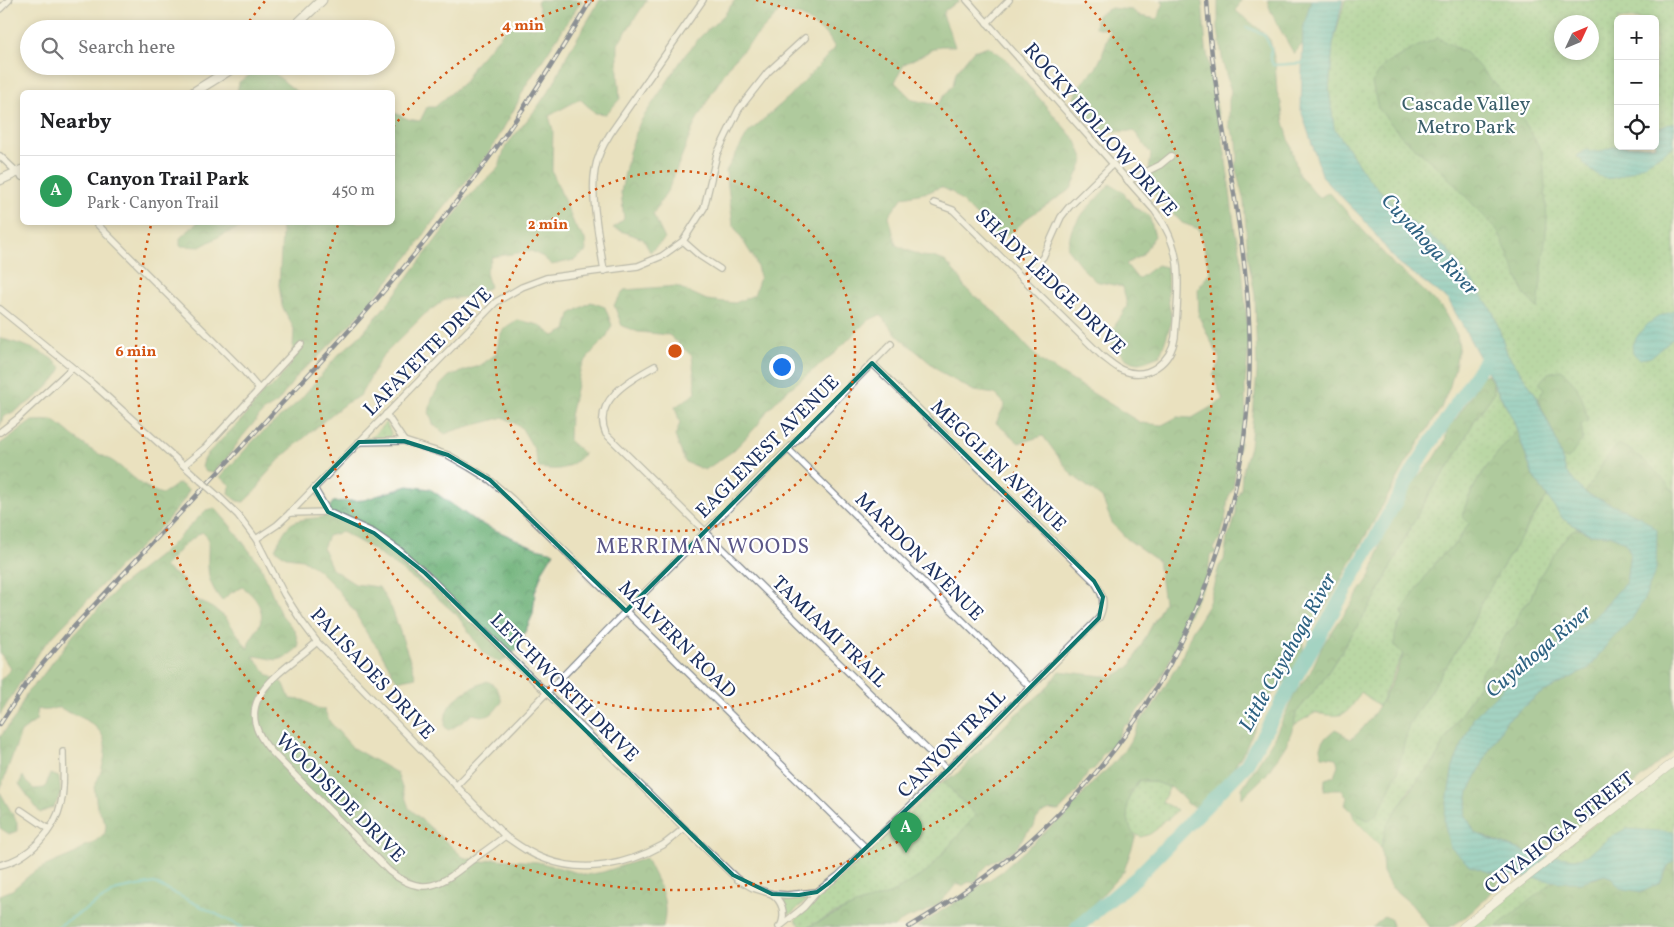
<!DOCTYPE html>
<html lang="en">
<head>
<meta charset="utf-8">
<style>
	:root { --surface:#fff; --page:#f2f2f2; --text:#202124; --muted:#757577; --line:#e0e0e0; --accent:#d1495b }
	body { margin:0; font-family:Vollkorn,serif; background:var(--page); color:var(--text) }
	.controls { position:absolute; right:15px; top:15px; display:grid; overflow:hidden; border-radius:8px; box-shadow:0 2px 8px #0003 }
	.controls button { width:45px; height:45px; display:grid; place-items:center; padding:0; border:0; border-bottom:1px solid var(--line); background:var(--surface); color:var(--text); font:25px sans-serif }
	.compass { position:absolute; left:1554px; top:15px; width:45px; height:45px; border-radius:50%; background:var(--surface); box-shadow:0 2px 8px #0003; rotate:46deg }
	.you { position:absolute; left:781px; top:366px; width:18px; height:18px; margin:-12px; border:4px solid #fff; border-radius:50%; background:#1a73e8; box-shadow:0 0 0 8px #1a73e833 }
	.badge { display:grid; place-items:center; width:32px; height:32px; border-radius:50%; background:var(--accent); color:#fff; font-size:16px; font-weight:700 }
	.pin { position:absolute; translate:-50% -41px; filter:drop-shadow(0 1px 2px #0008) }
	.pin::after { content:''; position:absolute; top:26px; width:18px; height:15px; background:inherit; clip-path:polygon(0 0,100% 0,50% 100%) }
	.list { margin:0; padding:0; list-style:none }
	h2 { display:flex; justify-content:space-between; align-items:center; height:65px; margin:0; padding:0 20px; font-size:21px }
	h2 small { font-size:16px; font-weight:400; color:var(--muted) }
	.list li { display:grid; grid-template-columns:32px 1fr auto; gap:15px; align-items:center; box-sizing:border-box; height:70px; padding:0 20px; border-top:1px solid var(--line) }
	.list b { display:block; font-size:19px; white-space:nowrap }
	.list p { margin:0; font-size:16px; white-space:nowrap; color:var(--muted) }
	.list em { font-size:16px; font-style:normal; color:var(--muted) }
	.icon { flex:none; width:28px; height:28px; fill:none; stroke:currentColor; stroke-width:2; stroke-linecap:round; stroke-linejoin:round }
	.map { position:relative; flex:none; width:1674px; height:927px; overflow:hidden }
	.search { position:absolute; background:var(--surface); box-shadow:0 2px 8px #0003; left:20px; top:20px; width:375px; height:55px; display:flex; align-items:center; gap:12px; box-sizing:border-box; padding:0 18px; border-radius:28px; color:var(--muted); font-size:19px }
	.panel { position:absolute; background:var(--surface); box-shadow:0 2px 8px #0003; left:20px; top:90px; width:375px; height:135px; border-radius:8px }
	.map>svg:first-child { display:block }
	.grass { fill:url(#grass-dots); stroke:#4e7c72; fill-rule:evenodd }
	.forest { fill:url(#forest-crowns); stroke:#426e68; fill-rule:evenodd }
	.garden { fill:#82ca86; stroke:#4e7c72 }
	.water { fill:url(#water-rules); stroke:#367892 }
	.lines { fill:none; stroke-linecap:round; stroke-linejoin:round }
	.stream { stroke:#51c0c6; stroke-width:2.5 }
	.river { stroke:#51c0c6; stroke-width:14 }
	.minor-casing { stroke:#82888e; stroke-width:8 }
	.tertiary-casing { stroke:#82888e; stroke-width:9 }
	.secondary-casing { stroke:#82888e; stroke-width:11 }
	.minor { stroke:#fff; stroke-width:5.5 }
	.tertiary { stroke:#fff; stroke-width:8 }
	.secondary { stroke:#fff; stroke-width:9 }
	.rail-casing { stroke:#1b2f5e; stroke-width:4.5 }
	.rail { stroke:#fff; stroke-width:2.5; stroke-dasharray:8; stroke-linecap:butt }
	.minor-bridge-casing { stroke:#82888e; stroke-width:8; stroke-linecap:butt }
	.minor-bridge { stroke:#fff; stroke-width:5.5 }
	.marked { fill:none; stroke:#0f766e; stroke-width:4; stroke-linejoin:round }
	.ring { fill:none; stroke:#d45514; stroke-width:2.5; stroke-dasharray:2.5 5 }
	.labels { text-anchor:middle; stroke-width:4.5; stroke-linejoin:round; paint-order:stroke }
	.park-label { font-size:20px; fill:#3a5e6a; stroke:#fff }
	.street-label { font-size:20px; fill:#1b2f5e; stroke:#fff }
	.water-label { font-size:21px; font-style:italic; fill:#2e6282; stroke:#fff }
	.neighbourhood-label { font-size:21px; letter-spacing:1px; fill:#5b5788; stroke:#fff }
	.centre { fill:#d45514; stroke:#fff; stroke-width:2.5 }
	.ring-label { font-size:15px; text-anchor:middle; font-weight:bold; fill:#d45514; stroke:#fff; stroke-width:4.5; stroke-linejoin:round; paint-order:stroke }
</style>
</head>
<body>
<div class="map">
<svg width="1674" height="927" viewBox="0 0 1674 927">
	<defs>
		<pattern id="grass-dots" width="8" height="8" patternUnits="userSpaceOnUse" patternTransform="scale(1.25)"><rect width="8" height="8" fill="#82ca86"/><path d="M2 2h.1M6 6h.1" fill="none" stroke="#6aa471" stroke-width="1.8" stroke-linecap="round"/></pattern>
		<pattern id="forest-crowns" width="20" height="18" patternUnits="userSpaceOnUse" patternTransform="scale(1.25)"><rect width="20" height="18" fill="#69ae73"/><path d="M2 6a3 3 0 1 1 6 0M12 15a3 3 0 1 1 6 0" fill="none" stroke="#568e62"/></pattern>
		<pattern id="water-rules" width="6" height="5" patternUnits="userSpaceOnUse" patternTransform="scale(1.25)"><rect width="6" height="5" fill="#51c0c6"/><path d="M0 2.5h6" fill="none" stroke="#429ca4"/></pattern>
	</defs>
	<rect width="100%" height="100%" fill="#fff"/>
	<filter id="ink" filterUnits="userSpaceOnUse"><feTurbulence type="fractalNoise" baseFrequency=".02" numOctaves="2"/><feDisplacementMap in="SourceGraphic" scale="10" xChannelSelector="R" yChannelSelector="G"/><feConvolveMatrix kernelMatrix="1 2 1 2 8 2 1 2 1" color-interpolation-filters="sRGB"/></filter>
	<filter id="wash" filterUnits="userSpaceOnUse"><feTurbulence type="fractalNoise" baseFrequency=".0096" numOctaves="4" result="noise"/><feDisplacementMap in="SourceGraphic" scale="20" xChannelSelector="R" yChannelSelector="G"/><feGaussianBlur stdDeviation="1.12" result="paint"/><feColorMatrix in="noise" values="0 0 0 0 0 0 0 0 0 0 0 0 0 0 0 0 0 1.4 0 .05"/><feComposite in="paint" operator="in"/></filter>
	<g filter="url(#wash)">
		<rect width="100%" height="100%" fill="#eae1bf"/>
		<g class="grass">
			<path d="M1345 0H1674V552L1585 493 1566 472 1556 440 1534 392 1507 353 1493 312 1475 285 1404 216 1367 177 1334 128 1329 90 1333 44ZM1618 19H1655V146H1618ZM1562 22H1592V52H1562Z"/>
			<path d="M1492 382 1513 419 1517 431C1494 456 1472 482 1462 516L1470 523 1457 542 1442 555 1402 611 1404 618 1397 627 1403 653 1379 706 1361 692C1346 717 1344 718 1315 713L1294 725 1296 713 1323 680 1377 595 1409 530 1433 488 1454 459 1474 421 1494 393Z"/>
			<polygon points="386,422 391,433 390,437 376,439 371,438"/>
			<path d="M1547 496 1563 519 1582 530 1575 529C1558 551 1537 573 1530 601L1522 607 1516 625 1507 633 1500 644 1493 662 1480 677V683L1442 745 1436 759 1409 790 1387 826 1381 847 1354 818 1352 812 1368 820 1402 748 1409 724 1467 634 1480 606 1496 577Z"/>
			<polygon points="1674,762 1674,927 1463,927"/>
			<path d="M1139 780 1154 782 1170 787 1162 802 1177 810 1169 819 1164 820 1157 829 1150 834 1141 837 1131 832C1124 804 1124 805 1139 780Z"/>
			<polygon points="943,781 976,815 926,873 892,893 835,913 808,927 801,927 795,920 841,878"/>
		</g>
		<g class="forest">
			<polygon points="540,0 582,0 525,87 516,106 490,152 432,223 414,250 364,310 315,360 301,371 277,403 264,411 242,437 225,461 213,473 206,472 202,467 204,460 208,453 243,418 264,391 272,387 292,363 294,329 282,306 279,285 282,233 279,223 392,222 393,112 408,119 420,121 427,107 435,107 465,81 474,65 507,28 520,22 534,28 542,17 537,2"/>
			<path d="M600 0H647L618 44V73L620 99 606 114 595 113 580 99 549 116 553 130 552 171 575 226 585 239 586 252 574 260 552 265 543 257 531 251 492 257 486 272 490 287 468 297 446 299 425 314 381 358 360 396 346 403 332 414 282 457 264 477 258 488 244 502C237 502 233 498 229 494L230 485 220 477 256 438 298 402 338 355 361 335 392 298 469 196 499 167 505 147 536 109 554 83 567 55Z"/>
			<path d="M735 0H958L959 2 945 10 943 15 955 46H940L904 64 895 82 913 100 937 105 953 85 956 72 973 51 988 46 1005 58 1076 141 1084 160 1071 189 1027 218 1015 230 999 239 953 193 941 187 929 192 903 197 889 216 896 245 921 256 933 257 945 261 961 279 965 288 995 312 1041 361 1141 423 1162 425 1177 417 1192 418 1223 400 1213 376 1220 360 1199 317 1198 288 1210 272 1199 229 1182 223 1147 186 1151 154 1134 131 1114 132 1095 127 1073 103 1077 88 1096 68 1102 56 1110 30 1095 27 1097 15 1111 8 1132 10 1140 16 1157 19 1164 3 1161 0H1202L1206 47 1225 152 1235 231 1241 254 1249 345 1245 386 1246 418 1239 437 1240 444 1235 461 1236 468 1233 489 1228 498 1226 515 1221 536 1214 549 1216 553 1210 555C1210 579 1198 595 1188 616 1185 622 1183 630 1180 637 1172 657 1162 678 1150 696 1143 707 1136 709 1130 723L1123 726 1116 743 1102 755 1099 763 1094 769 1088 772 1076 793 1059 811H1055L1050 810 1041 814 1036 820 1034 827 1026 833 1016 849 1007 853 989 864 980 873 977 881 973 883 969 882 962 886 956 884C948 895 938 906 927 911 916 916 902 918 894 927H808L855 905 892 893 926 873 976 815 943 781 955 776 1014 716 1045 690 1059 671 1112 677 1130 667 1164 602 1158 561 1127 539 1112 523 1102 498 1071 474 1043 436 1019 443 996 423 1005 404 995 394 974 391 943 374 898 336 880 315 867 321 836 352 783 394 767 411 757 426 733 451 705 470 685 462 675 436 680 423 675 407 696 393 692 356 669 335 638 332 622 326 614 305 624 290 676 286 707 300 735 303 754 295 760 277 755 260 733 225 726 171 748 133 789 97 835 48 828 36 802 16 780 11 731 63 712 93 695 123 669 188 653 214 665 239 650 252 643 239 613 228 624 219 621 192 629 152 640 122 685 55 701 36 724 15Z"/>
			<path d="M1218 0H1241L1236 11 1263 32 1270 40 1275 61 1277 92 1281 103 1284 122 1299 175 1319 198 1329 192 1395 266 1410 278 1442 308 1457 335 1459 346 1455 367 1450 386 1441 408 1407 462 1328 603 1303 640V651L1297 668 1267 700 1245 750 1231 772 1215 794 1199 808 1188 804 1175 790 1170 787 1154 782 1139 780C1129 796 1124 802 1129 822 1130 828 1131 831 1136 836L1124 871 1073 927H917L1001 872 1057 821 1063 819 1071 807 1077 801 1097 778 1112 765 1123 752 1133 736 1140 721 1154 705 1173 672 1178 666 1192 631 1208 605 1219 566 1224 560 1227 538 1231 531 1236 513V498L1241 488 1242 473 1250 446 1257 373 1255 295 1248 258 1244 202 1235 165 1238 157 1237 142 1229 126V100L1231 91 1223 64 1218 29Z"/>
			<path d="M1268 0H1311L1303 30V43L1294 54C1288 42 1267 10 1268 0Z"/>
			<polygon points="1438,38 1466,53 1514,104 1543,153 1547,222 1538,309 1525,295 1498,231 1443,172 1402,137 1378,108 1372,83 1384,65 1414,48"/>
			<polygon points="269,69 297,92 237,92 239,82 254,72"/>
			<path d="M1110 184 1122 191 1135 208 1149 215 1155 236 1142 255 1126 264 1138 279 1157 265 1167 267 1168 298 1172 321 1160 356C1153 358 1144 363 1137 363 1124 362 1114 346 1108 337L1127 306 1123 287 1095 281 1084 270 1067 248 1072 229 1084 212Z"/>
			<polygon points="197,223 197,222 252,223 220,236 200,247 180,246 180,238"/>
			<path d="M591 302 605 307 612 325 606 338 593 351 581 367 570 416 569 440 584 454C568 470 560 471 539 468L534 449 521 427 503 417C483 424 464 426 445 434L433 424 429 412 432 398 440 385 449 376 481 365 496 354C500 334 499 329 518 320L539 325 554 336 566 330 570 314Z"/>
			<path d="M0 338C22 345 46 350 62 368 50 390 25 407 3 417L0 426Z"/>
			<path d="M1561 370C1578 383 1584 400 1588 421L1581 424 1583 439C1577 445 1574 453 1568 459L1561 457 1556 440 1538 399 1544 389 1539 383 1548 373Z"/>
			<polygon points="1482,375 1488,375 1492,382 1494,393 1474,421 1454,459 1433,488 1409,530 1377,595 1323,680 1296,713 1294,725 1286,745 1266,775 1242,798 1242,788 1273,740 1295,693 1311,671 1322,646 1371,575 1380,547 1380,537 1387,525 1399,509 1403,494 1434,459 1445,441 1448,426 1456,419 1471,396"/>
			<path d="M53 420C67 429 77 441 90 449 98 454 107 457 114 462 131 474 142 488 162 494L179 483 189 490 184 500 164 524 118 568 42 648 0 715V680L11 669 0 653V444L32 421Z"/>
			<path d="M1517 431 1533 476 1547 496 1496 577 1480 606 1467 634 1409 724 1397 773 1377 815 1368 820 1352 812 1345 805 1347 797 1342 790H1324L1325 779 1334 776 1338 766 1336 758 1322 756 1320 749 1325 738 1335 729C1342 731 1344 737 1351 739 1374 722 1394 681 1403 654L1395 646C1394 634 1396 628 1404 618L1402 611 1432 567 1442 555 1457 542 1469 523 1462 516C1472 482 1494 456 1517 431Z"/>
			<path d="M1618 444C1636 450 1662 476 1674 492V750L1628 789 1560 839 1528 853 1475 833 1465 814 1469 791 1487 754 1506 721 1538 695 1589 668 1611 639 1632 619 1641 517 1585 493 1603 463Z"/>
			<path d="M408 486 430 489 477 522 536 548 554 552 543 570 535 592 533 614 521 641 519 648 500 663 483 653 457 615 426 588 371 548 342 532 328 536 323 548 332 569 355 584 379 587 392 609 416 677 397 681 379 649 369 637 354 611 337 589 317 569 302 559 286 557 275 549C290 518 291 521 323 517L333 502 364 500Z"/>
			<path d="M215 508 229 524 261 566 280 613 295 631 299 647C275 667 279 658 253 656L268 675 284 684 290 699 304 700 317 708 324 709 330 722 353 748 397 773 409 808 463 857 483 862 494 859 538 862 586 875 603 872 646 858C658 885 670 897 663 927H0V895L12 890 31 874 43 867 76 853 84 846 92 844 105 833 106 824 97 807 94 787C101 774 110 750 102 735 95 723 80 716 67 712 65 711 63 709 60 708 52 707 49 713 38 709L36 721 21 732 0 790V737L16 716 27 692 39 680 74 634 118 588 165 551 206 510ZM202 532 208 538C209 565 203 578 222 601L229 594 242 587C252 593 264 607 261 620 259 631 248 637 248 649L226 618 216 610 190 596 184 581 164 567 185 544Z"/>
			<path d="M1575 529 1582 530 1590 534 1610 535 1625 542 1630 552 1626 582 1596 616 1556 647 1474 717 1453 766 1444 821 1489 872 1502 874C1498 889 1464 922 1449 927 1443 927 1434 927 1429 927L1411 904 1390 886 1383 872 1381 847 1387 824 1419 778 1436 760 1442 745 1480 683C1479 666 1488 670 1494 660 1497 656 1498 650 1500 645 1503 637 1509 631 1516 625 1517 613 1520 608 1530 601 1536 576 1555 553 1571 531Z"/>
			<path d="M487 681C497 685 499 692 502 702 491 715 491 719 473 714 465 719 457 727 448 730L445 727C445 723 445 718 446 714 450 697 473 687 487 681Z"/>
			<polygon points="50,774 59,777 61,794 54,807 40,813 19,784 23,776 26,782 34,789 45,788"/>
			<polygon points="0,792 17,822 17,831 9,834 0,828"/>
			<polygon points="1674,860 1674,927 1496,927 1554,881 1594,879 1604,875 1611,877 1620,888 1660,883 1668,866"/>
			<polygon points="1384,916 1391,919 1392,927 1373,927"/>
		</g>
		<polygon class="garden" points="804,898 806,899 806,901 791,914 787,914 784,901"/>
		<g class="water">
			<polygon points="1311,0 1343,0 1333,44 1329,90 1334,128 1367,177 1404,216 1448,250 1475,285 1493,312 1507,353 1534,392 1556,440 1566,472 1585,493 1641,517 1657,530 1656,569 1645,597 1632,619 1611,639 1589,668 1538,695 1506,721 1487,754 1469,791 1465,814 1475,833 1497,842 1528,853 1575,859 1588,855 1612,836 1626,829 1674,832 1674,860 1668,866 1660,883 1642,892 1620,888 1611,877 1604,875 1581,882 1560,882 1489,872 1470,866 1450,847 1444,821 1453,766 1474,717 1513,678 1596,616 1626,582 1630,552 1625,542 1610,535 1590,534 1563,519 1533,476 1513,419 1449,301 1395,260 1364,220 1323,178 1301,110 1303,30"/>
			<path d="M1674 122V146C1660 155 1619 183 1604 178 1593 174 1585 164 1577 156L1586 150 1599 152 1618 145V146H1655V130Z"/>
			<path d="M1674 311V337L1651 357 1639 359 1633 353 1632 345C1643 326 1653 317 1674 311Z"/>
		</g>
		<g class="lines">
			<g class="stream">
				<polyline points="1246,27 1264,34 1271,48 1271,60 1273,65 1304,63"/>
				<polyline points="57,927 117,890 154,883 242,927"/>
			</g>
			<polyline class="river" points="1077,927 1136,878 1246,765 1417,464 1486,359"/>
		</g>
	</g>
	<g filter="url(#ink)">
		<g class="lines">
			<defs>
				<g id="minor">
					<polyline points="0,9 9,0"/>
					<polyline points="987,23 1009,0"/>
					<polyline points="0,156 22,177"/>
					<polyline points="1128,181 1160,165 1171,156"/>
					<path d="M934 203 953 210 1102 356C1109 361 1115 367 1122 370 1148 381 1171 362 1175 337 1178 289 1186 252 1155 211L967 0"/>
					<polyline points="95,222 242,369 259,389"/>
					<polyline points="683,241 700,256 720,269"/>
					<path d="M604 271C600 243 590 196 595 170 597 156 603 145 610 134L703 0"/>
					<polyline points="1023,279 1043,257 1061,217 1069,207 1113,164"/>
					<polyline points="0,309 93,384 201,481"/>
					<path d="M655 366C631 379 591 401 606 434L948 770"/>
					<polyline points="386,414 404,441 448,455 469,467 490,480 512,499 866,848"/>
					<polyline points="0,432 17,419 72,368"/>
					<polyline points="359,442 404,441"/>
					<polyline points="788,449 1030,687"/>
					<polyline points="184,465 205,448 301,344"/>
					<polyline points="314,488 328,512 374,533 399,550 425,573 684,828 737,879 753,888 772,894 787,895 817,892"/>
					<path d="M218 496 238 515 256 539 284 594 302 622 317 642 505 836C518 845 530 854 545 859 584 874 627 865 663 845 670 840 677 834 684 828"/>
					<polyline points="290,513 328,512"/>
					<polyline points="256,539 277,525 290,513 496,302 522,287 546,278 638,266 662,256 683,241 704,208 717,154 739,109 768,72 805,38"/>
					<path d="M317 642C282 673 226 700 271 751L389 871C423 898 441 885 471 861 482 853 494 845 505 836"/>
					<polyline points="456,786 626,611 788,449 891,344"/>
					<polyline points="21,810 49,829"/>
					<path d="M0 865C28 859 55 831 61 803 65 787 63 769 63 752"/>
					<path d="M772 894C782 901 786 913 781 925"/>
					<path d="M779 927 804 907 817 892 838 876 976 742 1099 618C1106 603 1103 594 1094 581L872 363"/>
				</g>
				<polyline id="tertiary" points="1463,927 1674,762"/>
				<g id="secondary">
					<polyline points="292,29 322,0"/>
					<polyline points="194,92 236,66"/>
					<polyline points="0,180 22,170"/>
				</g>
			</defs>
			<use href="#minor" class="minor-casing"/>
			<use href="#tertiary" class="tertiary-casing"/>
			<use href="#secondary" class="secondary-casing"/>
			<use href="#minor" class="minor"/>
			<use href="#tertiary" class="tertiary"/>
			<use href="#secondary" class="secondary"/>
			<defs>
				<g id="rail">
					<path d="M0 724 29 680 71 630C137 559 204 488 270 416 329 353 388 290 441 221 497 151 546 77 591 0"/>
					<path d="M909 927C959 897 1007 864 1049 823 1184 692 1258 508 1249 321 1244 213 1213 108 1207 0"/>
				</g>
			</defs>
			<use href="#rail" class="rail-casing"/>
			<use href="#rail" class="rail"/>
			<defs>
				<polyline id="minor-bridge" points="201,481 218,496"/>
			</defs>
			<use href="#minor-bridge" class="minor-bridge-casing"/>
			<use href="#minor-bridge" class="minor-bridge"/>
		</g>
	</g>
	<path d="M0 0H1674V927H0ZM872 363 1094 581 1103 597 1099 618 948 770 829 883 817 892 799 895 772 894 733 875 425 573 374 533 328 512 314 488 359 442 404 441 448 455 490 480 626 611Z" fill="#eae1bf" fill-opacity=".55" fill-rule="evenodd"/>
	<path class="marked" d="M872 363 1094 581 1103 597 1099 618 948 770 829 883 817 892 799 895 772 894 733 875 425 573 374 533 328 512 314 488 359 442 404 441 448 455 490 480 626 611Z"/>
	<g class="ring">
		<circle cx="675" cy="351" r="180"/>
		<path d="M393 127A360 360 0 0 1 594 0M756 0A360 360 0 1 1 338 225"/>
		<path d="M245 27A539 539 0 0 1 265 1M1085 1A539 539 0 1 1 151 225"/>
	</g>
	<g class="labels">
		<g class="park-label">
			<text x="1466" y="110">Cascade Valley<tspan x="1466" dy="23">Metro Park</tspan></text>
		</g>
		<g class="street-label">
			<text transform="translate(1101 129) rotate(49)" y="7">ROCKY HOLLOW DRIVE</text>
			<text transform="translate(1051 281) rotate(44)" y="7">SHADY LEDGE DRIVE</text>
			<text transform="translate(427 351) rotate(-45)" y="7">LAFAYETTE DRIVE</text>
			<text transform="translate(767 446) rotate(-45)" y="7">EAGLENEST AVENUE</text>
			<text transform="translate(999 465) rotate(44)" y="7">MEGGLEN AVENUE</text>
			<text transform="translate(920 556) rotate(45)" y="7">MARDON AVENUE</text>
			<text transform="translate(830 631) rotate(44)" y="7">TAMIAMI TRAIL</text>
			<text transform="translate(678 639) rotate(45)" y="7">MALVERN ROAD</text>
			<text transform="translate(373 673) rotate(47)" y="7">PALISADES DRIVE</text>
			<text transform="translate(565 687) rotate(45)" y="7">LETCHWORTH DRIVE</text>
			<text transform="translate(951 743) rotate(-45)" y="7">CANYON TRAIL</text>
			<text transform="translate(341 797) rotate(45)" y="7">WOODSIDE DRIVE</text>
			<text transform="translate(1559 832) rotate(-38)" y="7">CUYAHOGA STREET</text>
		</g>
		<g class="water-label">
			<text transform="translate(1430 244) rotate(47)" y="7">Cuyahoga River</text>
			<text transform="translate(1538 651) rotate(-40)" y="7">Cuyahoga River</text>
			<text transform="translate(1287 652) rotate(-61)" y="7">Little Cuyahoga River</text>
		</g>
		<g class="neighbourhood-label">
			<text x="703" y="553">MERRIMAN WOODS</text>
		</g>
	</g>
	<circle cx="675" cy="351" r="8" class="centre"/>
	<g class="ring-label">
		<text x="523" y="30">4 min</text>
		<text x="548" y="229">2 min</text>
		<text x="136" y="356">6 min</text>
	</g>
</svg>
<div class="controls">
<button>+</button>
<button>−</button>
<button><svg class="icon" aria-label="locate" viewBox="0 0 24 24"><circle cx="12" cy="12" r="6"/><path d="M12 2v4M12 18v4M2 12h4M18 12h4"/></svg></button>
</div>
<svg class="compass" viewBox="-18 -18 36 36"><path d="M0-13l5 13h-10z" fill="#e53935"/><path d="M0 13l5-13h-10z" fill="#757577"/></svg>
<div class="you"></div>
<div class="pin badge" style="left:906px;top:853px;background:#2e9e5b">A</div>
<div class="search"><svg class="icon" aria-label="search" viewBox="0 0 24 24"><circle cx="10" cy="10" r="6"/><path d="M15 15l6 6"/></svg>Search here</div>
<section class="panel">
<h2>Nearby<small></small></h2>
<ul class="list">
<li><span class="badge" style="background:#2e9e5b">A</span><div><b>Canyon Trail Park</b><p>Park · Canyon Trail</p></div><em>450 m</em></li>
</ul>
</section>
</div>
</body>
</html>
